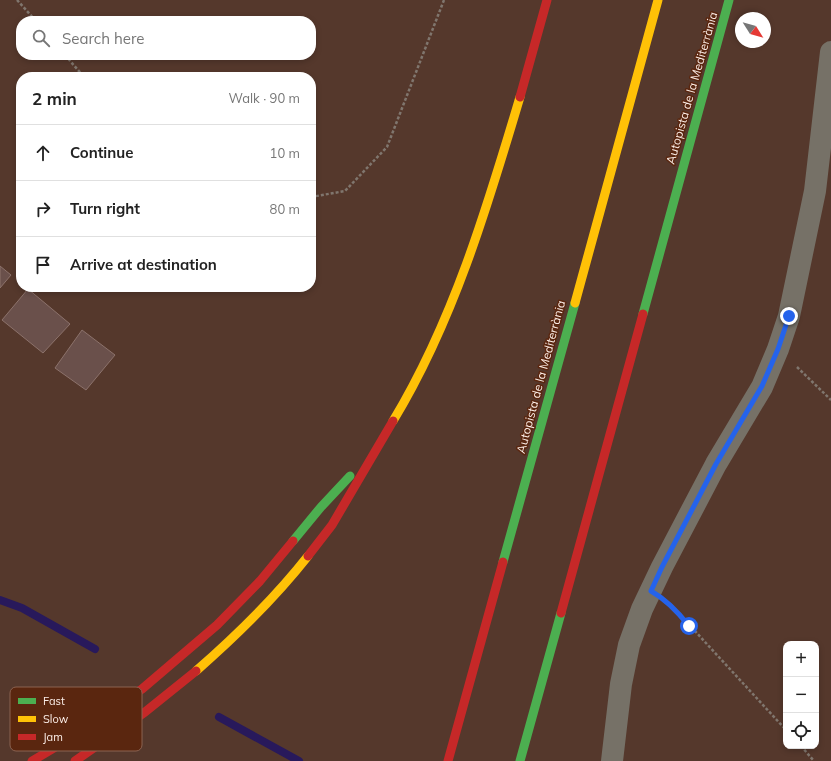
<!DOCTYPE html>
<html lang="en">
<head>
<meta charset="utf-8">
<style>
	:root { --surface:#fff; --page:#f6f6f6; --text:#222; --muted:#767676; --line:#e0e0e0 }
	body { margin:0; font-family:Mulish,sans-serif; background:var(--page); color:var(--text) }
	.controls { position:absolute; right:12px; bottom:12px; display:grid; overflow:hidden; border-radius:8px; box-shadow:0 2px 6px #0003 }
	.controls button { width:36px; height:36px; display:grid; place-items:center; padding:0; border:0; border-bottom:1px solid var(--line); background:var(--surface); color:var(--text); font:20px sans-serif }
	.compass { position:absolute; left:735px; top:12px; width:36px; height:36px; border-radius:50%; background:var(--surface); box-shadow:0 2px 6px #0003; rotate:127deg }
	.stop { position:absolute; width:12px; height:12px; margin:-9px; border:3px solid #2563eb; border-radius:50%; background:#fff }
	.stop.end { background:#2563eb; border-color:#fff; box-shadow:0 1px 4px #0008 }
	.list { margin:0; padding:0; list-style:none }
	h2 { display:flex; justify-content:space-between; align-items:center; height:52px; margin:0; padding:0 16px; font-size:17px }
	h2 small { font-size:13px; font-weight:400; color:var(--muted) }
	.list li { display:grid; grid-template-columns:26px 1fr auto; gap:12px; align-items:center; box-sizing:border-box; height:56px; padding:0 16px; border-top:1px solid var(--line) }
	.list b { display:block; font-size:15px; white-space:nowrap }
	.list em { font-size:13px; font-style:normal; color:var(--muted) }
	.icon { flex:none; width:22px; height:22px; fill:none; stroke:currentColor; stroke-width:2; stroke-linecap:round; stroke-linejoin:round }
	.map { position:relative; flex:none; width:831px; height:761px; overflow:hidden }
	.search { position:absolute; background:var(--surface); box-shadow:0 2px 6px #0003; left:16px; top:16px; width:300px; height:44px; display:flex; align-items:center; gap:10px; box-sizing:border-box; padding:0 14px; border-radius:16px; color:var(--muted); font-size:15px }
	.panel { position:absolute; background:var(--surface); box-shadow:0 2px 6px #0003; left:16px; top:72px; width:300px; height:220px; border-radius:16px }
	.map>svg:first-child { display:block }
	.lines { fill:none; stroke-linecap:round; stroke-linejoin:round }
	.stream { stroke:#28195b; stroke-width:8 }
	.building { fill:#6a504b; stroke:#8c726b }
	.path { stroke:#80766e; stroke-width:2.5; stroke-dasharray:3 2; stroke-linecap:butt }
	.street { stroke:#767167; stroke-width:22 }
	.fast { stroke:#4caf50; stroke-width:9 }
	.slow { stroke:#ffc107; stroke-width:9 }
	.jam { stroke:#c62828; stroke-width:9 }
	.route { stroke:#2563eb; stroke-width:5 }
	.labels { text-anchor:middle; stroke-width:3; stroke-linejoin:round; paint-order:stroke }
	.street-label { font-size:12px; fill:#fceee8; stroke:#5a260f }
	.key { fill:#5a260f; stroke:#8b6250; stroke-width:1 }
	.key-label { font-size:11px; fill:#fceee8 }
</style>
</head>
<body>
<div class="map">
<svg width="831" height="761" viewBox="0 0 831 761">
	<rect width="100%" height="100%" fill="#55382c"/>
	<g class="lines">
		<g class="stream">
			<polyline points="0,600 22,608 95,649"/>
			<polyline points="219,717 299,761"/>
		</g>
	</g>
	<g class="building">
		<polygon points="0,266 11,275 0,288"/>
		<polygon points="28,289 70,324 43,353 2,320"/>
		<polygon points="82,330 115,355 86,390 55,368"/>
	</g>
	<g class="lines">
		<g class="path">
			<polyline points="17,0 36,21"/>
			<polyline points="65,55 84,77"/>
			<polyline points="311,197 345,191 387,147 444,0"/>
			<polyline points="797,367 831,400"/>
			<polyline points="671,605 786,730"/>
			<polyline points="801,746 814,761"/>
		</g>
		<polyline class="street" points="612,761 621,684 629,645 642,609 662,567 716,464 762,387 778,349 789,316 815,191 831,52"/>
		<g class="fast">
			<polyline points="643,314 729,0"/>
			<polyline points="293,541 321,507 350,476"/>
			<polyline points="503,562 575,303"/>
			<polyline points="520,761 561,613"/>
		</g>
		<g class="slow">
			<polyline points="575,303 658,0"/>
			<path d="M393 421C453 322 487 208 520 97"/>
			<path d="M196 671C236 636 275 598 308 556"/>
		</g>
		<g class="jam">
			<polyline points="520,97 547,0"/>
			<polyline points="308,556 332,525 393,421"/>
			<polyline points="561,613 643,314"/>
			<polyline points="32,761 64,742 142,689 217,625 260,581 293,541"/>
			<polyline points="75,761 145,712 196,671"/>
			<polyline points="448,761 503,562"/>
		</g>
	</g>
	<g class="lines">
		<path class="route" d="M689 626C678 612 667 600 651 591L662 567 716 464 762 386 778 349 789 316"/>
	</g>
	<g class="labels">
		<g class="street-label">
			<text transform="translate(692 88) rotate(-74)" y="4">Autopista de la Mediterrània</text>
			<text transform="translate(541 377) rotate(-75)" y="4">Autopista de la Mediterrània</text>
		</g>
	</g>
	<rect x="10" y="687" width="132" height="64" rx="6" class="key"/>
	<rect x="18" y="698" width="18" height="6" fill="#4caf50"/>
	<rect x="18" y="716" width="18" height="6" fill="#ffc107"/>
	<rect x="18" y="734" width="18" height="6" fill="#c62828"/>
	<g class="key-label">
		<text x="43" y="705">Fast</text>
		<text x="43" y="723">Slow</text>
		<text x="43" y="741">Jam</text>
	</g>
</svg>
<div class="controls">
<button>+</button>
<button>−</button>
<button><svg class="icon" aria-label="locate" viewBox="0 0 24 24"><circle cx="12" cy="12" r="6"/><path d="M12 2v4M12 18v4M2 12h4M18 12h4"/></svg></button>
</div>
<svg class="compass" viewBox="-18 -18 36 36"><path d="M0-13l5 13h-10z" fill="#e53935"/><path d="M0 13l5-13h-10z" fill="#767676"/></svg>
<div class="stop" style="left:689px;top:626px"></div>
<div class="stop end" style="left:789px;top:316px"></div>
<div class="search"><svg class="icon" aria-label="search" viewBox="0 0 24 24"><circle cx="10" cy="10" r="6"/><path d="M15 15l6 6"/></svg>Search here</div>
<section class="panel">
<h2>2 min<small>Walk · 90 m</small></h2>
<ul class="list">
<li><svg class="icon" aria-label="ahead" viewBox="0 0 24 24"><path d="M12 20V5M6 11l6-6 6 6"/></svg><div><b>Continue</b></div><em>10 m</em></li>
<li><svg class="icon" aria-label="right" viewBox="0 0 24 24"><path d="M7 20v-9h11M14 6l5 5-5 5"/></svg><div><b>Turn right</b></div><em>80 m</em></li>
<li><svg class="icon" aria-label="arrive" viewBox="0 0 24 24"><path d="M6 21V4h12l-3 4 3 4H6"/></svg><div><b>Arrive at destination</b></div></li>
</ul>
</section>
</div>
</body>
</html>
